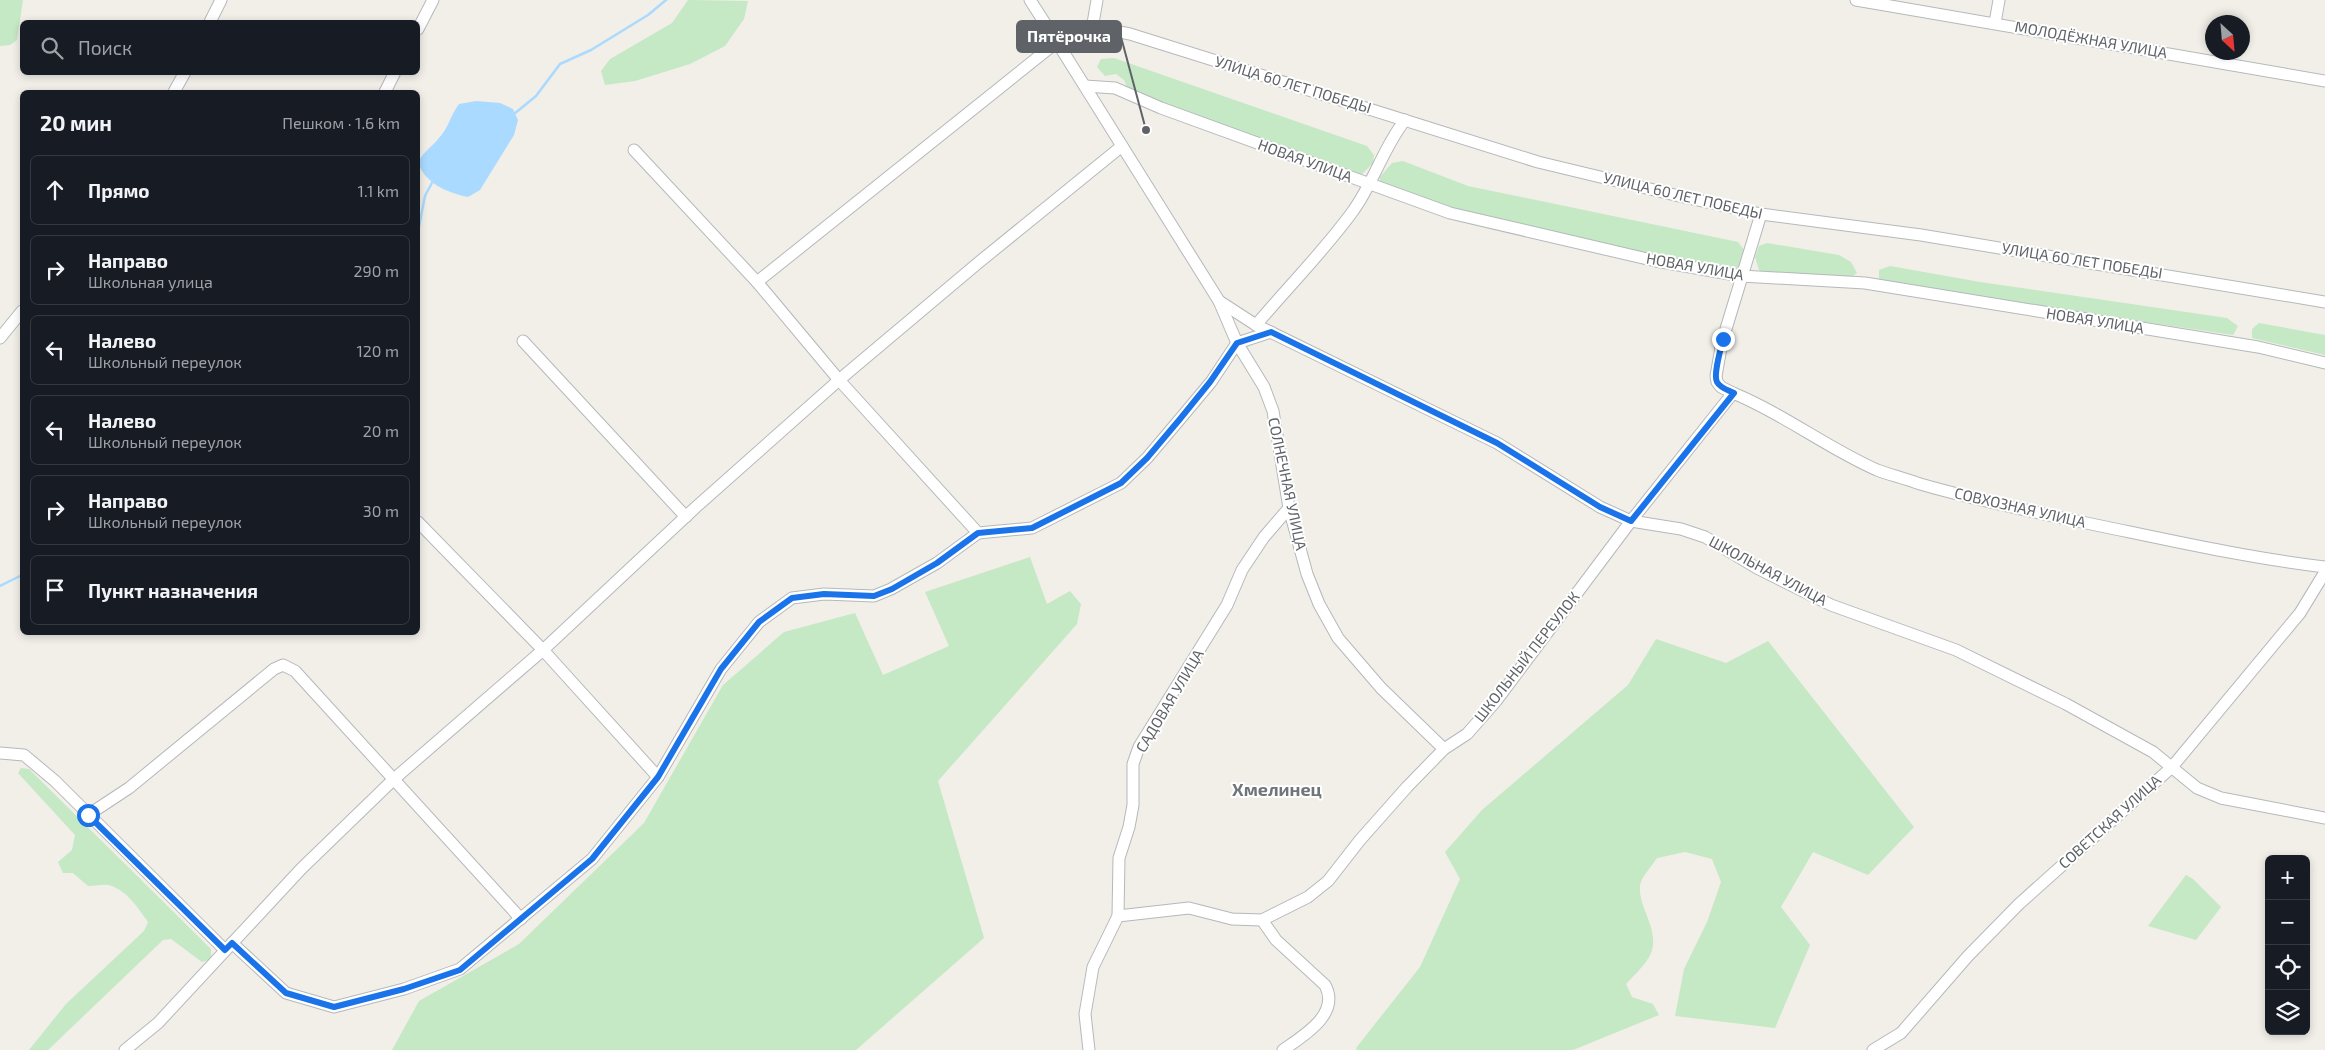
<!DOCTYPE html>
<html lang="ru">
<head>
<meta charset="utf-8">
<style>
	:root { --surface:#171b24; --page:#20242c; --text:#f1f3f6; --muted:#9ea1a6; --line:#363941 }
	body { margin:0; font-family:"Exo 2",sans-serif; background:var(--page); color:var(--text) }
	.controls { position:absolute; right:15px; bottom:15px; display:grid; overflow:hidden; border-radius:8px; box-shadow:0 2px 8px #0003 }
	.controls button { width:45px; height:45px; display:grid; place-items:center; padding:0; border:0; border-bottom:1px solid var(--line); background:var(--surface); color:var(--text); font:25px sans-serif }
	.compass { position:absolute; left:2205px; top:15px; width:45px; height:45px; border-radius:50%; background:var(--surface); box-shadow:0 2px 8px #0003; rotate:154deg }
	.stop { position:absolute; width:15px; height:15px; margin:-11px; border:4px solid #1a73e8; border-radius:50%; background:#fff }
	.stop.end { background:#1a73e8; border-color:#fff; box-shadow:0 1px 5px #0008 }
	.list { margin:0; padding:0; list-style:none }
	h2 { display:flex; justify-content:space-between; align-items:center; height:65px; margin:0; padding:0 20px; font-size:21px }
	h2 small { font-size:16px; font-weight:400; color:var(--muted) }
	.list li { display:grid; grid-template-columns:32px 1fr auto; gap:15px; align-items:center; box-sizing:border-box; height:70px; margin:0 10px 10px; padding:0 10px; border:1px solid var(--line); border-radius:8px }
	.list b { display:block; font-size:19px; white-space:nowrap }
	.list p { margin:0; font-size:16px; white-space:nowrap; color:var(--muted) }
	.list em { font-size:16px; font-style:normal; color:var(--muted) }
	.icon { flex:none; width:28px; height:28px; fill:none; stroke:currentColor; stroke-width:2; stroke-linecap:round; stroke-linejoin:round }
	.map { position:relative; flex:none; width:2325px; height:1050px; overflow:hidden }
	.search { position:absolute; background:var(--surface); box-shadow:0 2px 8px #0003; left:20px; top:20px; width:400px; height:55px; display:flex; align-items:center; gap:12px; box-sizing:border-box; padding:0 18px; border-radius:8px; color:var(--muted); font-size:19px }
	.panel { position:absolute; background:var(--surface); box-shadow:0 2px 8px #0003; left:20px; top:90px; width:400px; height:545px; border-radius:8px }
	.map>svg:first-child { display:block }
	.green { fill:#c5e8c5 }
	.water { fill:#aadaff }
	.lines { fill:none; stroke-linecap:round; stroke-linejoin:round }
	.stream { stroke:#aadaff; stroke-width:2.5 }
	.minor-casing { stroke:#b5b8bc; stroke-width:13 }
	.minor { stroke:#fff; stroke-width:11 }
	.route { stroke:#1a73e8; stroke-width:6 }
	.labels { text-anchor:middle; stroke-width:4; stroke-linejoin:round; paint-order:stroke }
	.street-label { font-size:15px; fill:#5f6368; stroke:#fff }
	.quarter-label { font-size:18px; font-weight:bold; fill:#70757a; stroke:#fff }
	.leader { fill:none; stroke:#5f6368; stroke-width:2 }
	.callout-dot { fill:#5f6368; stroke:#fff; stroke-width:2 }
	.callout { fill:#5f6368; stroke:#5f6368; stroke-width:2 }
	.callout-label { font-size:16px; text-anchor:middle; font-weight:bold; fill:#fff }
</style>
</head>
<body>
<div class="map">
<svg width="2325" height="1050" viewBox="0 0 2325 1050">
	<rect width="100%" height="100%" fill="#f1efe8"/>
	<g class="green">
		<polygon points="0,0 23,0 17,40 10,45 0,46"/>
		<polygon points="688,0 748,1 744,19 725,46 690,64 635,81 605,85 601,71 610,59 672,23"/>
		<polygon points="1114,58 1367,146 1374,155 1373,163 1360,176 1129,92 1124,80 1116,74 1105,76 1097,67 1101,59"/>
		<polygon points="1403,161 1468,186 1738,242 1744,250 1739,266 1735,272 1454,211 1379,184 1380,177 1392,163"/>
		<polygon points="1767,243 1839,255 1851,262 1857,273 1850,278 1767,275 1759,270 1755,257 1759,246"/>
		<polygon points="1890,266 1980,282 2227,318 2238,326 2233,335 1879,283 1879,270"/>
		<polygon points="2259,323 2325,335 2325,355 2252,338 2252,329"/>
		<polygon points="1030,557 1047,604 1070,591 1081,604 1077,624 938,781 984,938 856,1050 392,1050 419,1001 519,944 644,823 723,685 784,632 855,613 883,675 949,646 925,592"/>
		<path d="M1656 639 1726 663 1768 641 1914 827 1868 875 1813 852 1781 907 1810 945 1775 1028 1675 1016 1684 969 1707 922 1721 882 1712 859 1685 852 1657 858C1652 866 1642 876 1640 885 1639 893 1642 903 1645 911 1661 949 1653 956 1626 984L1632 997 1653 1004 1659 1015 1573 1050H1357L1356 1048 1420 967 1460 879 1445 852 1482 810 1628 685Z"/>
		<path d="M21 768 29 769 211 949V959L202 962 171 939 163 940 48 1050H29L66 1004 144 931 148 922C139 909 125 888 108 885 102 884 94 886 88 886L73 873H63L58 862 72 850 75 835 18 773Z"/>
		<polygon points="2186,875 2193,879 2221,907 2196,940 2148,926"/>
	</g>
	<path class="water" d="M476 101 500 103 513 109 518 120 514 135 480 190 468 197C448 193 424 183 418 162 425 150 431 148 439 138 448 129 451 114 459 104Z"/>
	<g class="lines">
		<g class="stream">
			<polyline points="514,114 536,96 560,64 591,50 648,15 666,0"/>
			<polyline points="418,232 425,196 434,179"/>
			<polyline points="0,586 22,575"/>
		</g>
		<defs>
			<g id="minor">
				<polyline points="1856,0 2325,81"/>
				<polyline points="210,22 221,0"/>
				<polyline points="1995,23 1999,0"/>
				<polyline points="418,29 433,0"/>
				<polyline points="1091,35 1097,0"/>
				<polyline points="1057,42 1072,42 1109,30 1130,34 1538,162 1675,195 1761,214 1921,235 2325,302"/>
				<polyline points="1057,42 1219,301 1237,343 1264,387 1273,411 1289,508 1307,574 1319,604 1338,638 1381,688 1444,749"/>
				<polyline points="1085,86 1115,88 1161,108 1450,213 1656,261 1741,276 1865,283 2258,347 2325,363"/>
				<polyline points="174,92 185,72"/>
				<polyline points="385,92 395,72"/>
				<polyline points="1122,146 978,263 839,380 978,533 1032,528 1121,483 1147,458 1180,419 1211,382 1237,343 1271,332"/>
				<polyline points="634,150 757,282"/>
				<polyline points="1219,301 1256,325 1497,443 1600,507 1631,521 1681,529 1705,537 1757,568 1831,605 1956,650 2066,704 2153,752 2197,788 2221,798 2325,818"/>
				<path d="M1256 325C1288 287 1324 251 1353 211 1374 182 1383 148 1405 120"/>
				<polyline points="0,338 22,311"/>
				<polyline points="523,341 686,517"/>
				<path d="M1733 393C1784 414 1827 448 1877 470 1890 475 1904 478 1917 483 1967 498 2020 509 2072 520 2156 537 2240 557 2325 567"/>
				<polyline points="418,522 543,650 658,777"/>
				<polyline points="0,753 24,755 55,781 225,950"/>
				<polyline points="88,815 129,788 274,669 283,665 295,671 521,919"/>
				<polyline points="1118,916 1189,908 1232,919 1262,920 1308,897 1328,881 1360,840 1407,787 1444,749 1467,734 1496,701 1631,521 1733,393 1721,387 1717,382 1716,376 1722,342 1761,214"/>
				<path d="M1262 920 1276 940 1325 985C1341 1014 1303 1036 1283 1050"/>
				<polyline points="232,943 286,993 334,1007 404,989 460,969 592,859 658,777 721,669 759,622 792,598 824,594 874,596 891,589 937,563 978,533"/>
				<polyline points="125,1050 158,1023 301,869 394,779 543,650 696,507 839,380 757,282 1057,42 1030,0"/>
				<polyline points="1089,1050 1085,1014 1093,967 1118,916 1119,858 1129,827 1133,805 1133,764 1139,747 1227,605 1242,570 1264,537 1289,508"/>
				<polyline points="1873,1050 1901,1033 1968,956 2019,904 2172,767 2300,613 2325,572"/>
			</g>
		</defs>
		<use href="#minor" class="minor-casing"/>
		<use href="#minor" class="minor"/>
	</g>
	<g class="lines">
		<path class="route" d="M88 815 225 950 232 943 286 993 334 1007 404 989 460 970 592 859 658 777 721 669 759 622 792 598 824 594 874 596 892 589 937 563 978 533 1032 528 1121 483 1147 458 1180 419 1210 382 1237 343 1271 332 1497 443 1600 507 1631 521 1734 393C1728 390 1720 388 1717 382 1713 375 1721 348 1723 339"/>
	</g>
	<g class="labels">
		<g class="street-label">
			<text transform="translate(2091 40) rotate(10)" y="5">МОЛОДЁЖНАЯ УЛИЦА</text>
			<text transform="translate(1293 85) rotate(17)" y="5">УЛИЦА 60 ЛЕТ ПОБЕДЫ</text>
			<text transform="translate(1305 161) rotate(20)" y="5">НОВАЯ УЛИЦА</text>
			<text transform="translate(1683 196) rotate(13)" y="5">УЛИЦА 60 ЛЕТ ПОБЕДЫ</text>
			<text transform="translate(2082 261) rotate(9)" y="5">УЛИЦА 60 ЛЕТ ПОБЕДЫ</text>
			<text transform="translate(1695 267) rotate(10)" y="5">НОВАЯ УЛИЦА</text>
			<text transform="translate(2095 321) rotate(9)" y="5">НОВАЯ УЛИЦА</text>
			<text transform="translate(1287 484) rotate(78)" y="5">СОЛНЕЧНАЯ УЛИЦА</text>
			<text transform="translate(2020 508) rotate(13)" y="5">СОВХОЗНАЯ УЛИЦА</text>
			<text transform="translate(1768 571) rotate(28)" y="5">ШКОЛЬНАЯ УЛИЦА</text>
			<text transform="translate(1527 657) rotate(-52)" y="5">ШКОЛЬНЫЙ ПЕРЕУЛОК</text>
			<text transform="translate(1170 701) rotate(-59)" y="5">САДОВАЯ УЛИЦА</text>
			<text transform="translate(2110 822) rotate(-42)" y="5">СОВЕТСКАЯ УЛИЦА</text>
		</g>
		<g class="quarter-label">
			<text x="1277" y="796">Хмелинец</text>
		</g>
	</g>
	<path class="leader" d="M1146 130L1121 37"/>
	<circle class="callout-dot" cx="1146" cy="130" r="5"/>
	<rect class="callout" x="1017" y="21" width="104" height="31" rx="5"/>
	<g class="callout-label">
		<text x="1069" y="42">Пятёрочка</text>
	</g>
</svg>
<div class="controls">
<button>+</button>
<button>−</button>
<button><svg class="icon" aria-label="locate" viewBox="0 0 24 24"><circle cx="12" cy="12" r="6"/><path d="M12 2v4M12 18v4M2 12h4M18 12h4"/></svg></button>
<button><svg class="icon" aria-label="layers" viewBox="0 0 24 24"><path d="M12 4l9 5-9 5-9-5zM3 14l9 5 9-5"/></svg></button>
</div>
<svg class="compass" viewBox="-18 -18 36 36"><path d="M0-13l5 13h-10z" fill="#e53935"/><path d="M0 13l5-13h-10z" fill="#9ea1a6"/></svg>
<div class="stop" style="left:88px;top:815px"></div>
<div class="stop end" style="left:1723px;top:339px"></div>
<div class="search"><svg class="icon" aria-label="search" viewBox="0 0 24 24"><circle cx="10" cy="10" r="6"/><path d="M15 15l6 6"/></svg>Поиск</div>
<section class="panel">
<h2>20 мин<small>Пешком · 1.6 km</small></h2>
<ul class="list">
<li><svg class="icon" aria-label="ahead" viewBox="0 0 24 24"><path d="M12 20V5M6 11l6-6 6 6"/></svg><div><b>Прямо</b></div><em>1.1 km</em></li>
<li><svg class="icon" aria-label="right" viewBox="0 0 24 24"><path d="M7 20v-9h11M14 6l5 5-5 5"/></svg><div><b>Направо</b><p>Школьная улица</p></div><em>290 m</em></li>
<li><svg class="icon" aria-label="left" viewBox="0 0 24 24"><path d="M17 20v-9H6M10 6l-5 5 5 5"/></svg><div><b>Налево</b><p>Школьный переулок</p></div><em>120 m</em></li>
<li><svg class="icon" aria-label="left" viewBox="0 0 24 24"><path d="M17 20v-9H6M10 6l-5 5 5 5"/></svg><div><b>Налево</b><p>Школьный переулок</p></div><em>20 m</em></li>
<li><svg class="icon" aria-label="right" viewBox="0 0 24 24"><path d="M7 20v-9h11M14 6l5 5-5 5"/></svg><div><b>Направо</b><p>Школьный переулок</p></div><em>30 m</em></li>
<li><svg class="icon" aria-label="arrive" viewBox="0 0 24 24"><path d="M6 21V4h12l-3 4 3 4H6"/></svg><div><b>Пункт назначения</b></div></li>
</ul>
</section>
</div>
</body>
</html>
